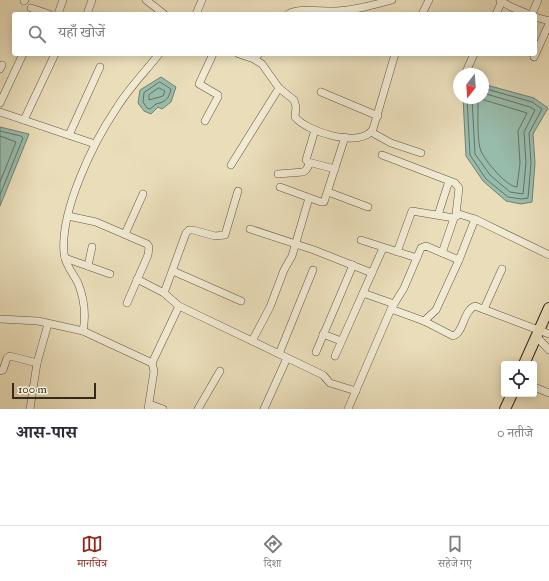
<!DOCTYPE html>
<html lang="hi">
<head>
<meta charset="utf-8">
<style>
	:root { --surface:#fff; --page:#f7f7f7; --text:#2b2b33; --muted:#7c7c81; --line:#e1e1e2; --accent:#8f2418 }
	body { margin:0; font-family:"IM FELL Great Primer","Noto Serif Devanagari",serif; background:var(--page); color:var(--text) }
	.controls { position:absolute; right:12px; bottom:12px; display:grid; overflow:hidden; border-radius:4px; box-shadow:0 2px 10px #0003 }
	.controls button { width:36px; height:36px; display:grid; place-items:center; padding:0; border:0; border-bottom:1px solid var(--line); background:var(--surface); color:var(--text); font:20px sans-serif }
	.compass { position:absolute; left:453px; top:68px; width:36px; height:36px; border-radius:50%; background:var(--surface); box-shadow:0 2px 10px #0003; rotate:197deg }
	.scale { position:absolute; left:12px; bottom:10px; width:84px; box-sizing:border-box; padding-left:4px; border:2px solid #36281d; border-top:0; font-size:11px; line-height:14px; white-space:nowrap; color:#36281d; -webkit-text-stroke:3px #f1ead2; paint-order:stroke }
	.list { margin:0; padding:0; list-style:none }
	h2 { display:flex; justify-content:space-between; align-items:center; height:52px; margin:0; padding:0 16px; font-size:17px }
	h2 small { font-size:13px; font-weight:400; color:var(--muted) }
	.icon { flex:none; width:22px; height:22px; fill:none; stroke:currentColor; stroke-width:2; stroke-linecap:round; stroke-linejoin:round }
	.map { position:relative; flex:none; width:549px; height:409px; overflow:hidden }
	.search { position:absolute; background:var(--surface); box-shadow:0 2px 10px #0003; left:12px; right:12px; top:12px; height:44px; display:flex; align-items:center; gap:10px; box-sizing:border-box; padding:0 14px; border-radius:4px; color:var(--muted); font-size:15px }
	.sheet { height:116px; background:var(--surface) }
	nav { display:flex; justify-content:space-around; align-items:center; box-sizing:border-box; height:56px; border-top:1px solid var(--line); background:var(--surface); font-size:11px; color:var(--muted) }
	nav a { display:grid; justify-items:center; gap:2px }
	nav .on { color:var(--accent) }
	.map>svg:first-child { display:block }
	.water { fill:#98bcac; stroke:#718173 }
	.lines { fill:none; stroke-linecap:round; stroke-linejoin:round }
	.shore { stroke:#677264; stroke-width:1 }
	.minor-casing { stroke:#635644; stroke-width:8 }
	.primary-casing { stroke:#36281d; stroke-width:12 }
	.minor { stroke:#f1ead2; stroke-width:7 }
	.primary { stroke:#eadeba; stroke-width:10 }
</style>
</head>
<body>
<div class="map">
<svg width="549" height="409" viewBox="0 0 549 409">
	<rect width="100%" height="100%" fill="#eadeba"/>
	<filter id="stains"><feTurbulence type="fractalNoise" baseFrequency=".005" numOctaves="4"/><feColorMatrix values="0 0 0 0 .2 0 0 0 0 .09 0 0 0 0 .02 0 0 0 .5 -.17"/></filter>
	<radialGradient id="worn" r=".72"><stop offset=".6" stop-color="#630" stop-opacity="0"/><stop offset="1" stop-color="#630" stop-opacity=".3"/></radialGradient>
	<g class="water">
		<polygon points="161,77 176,87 171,102 162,109 158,107 151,114 144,111 138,103 140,90"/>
		<polygon points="483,84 534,98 548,108 533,134 535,163 532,202 521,204 506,201 483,181 466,156 463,98 483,98"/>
		<polygon points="0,127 29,134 0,206"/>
	</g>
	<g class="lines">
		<g class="shore">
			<path d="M160 82 171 89C169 99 165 102 156 104L150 109 147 108 143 102 144 93Z"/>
			<polygon points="159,88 165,91 163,96 149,100 149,95"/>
			<polyline points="467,98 470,155 486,179 508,197 521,199 528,198 531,163 529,133 542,109 532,102 483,88"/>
			<polyline points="472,98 475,154 490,175 510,192 523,194 526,163 524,132 535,110 530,107 483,93"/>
			<path d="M481 99 527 113 518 131 520 163 517 187C507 187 485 161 481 151 477 142 478 116 478 105V100Z"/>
			<polyline points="0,131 21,136 23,138 0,195"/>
			<polyline points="0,136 16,142 0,182"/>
		</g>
		<defs>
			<g id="minor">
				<polyline points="146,0 164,14"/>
				<polyline points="500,0 509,6 528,14"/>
				<polyline points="24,1 25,0"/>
				<polyline points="31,8 49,14"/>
				<polyline points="58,14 63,0"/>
				<polyline points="87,14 92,0"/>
				<polyline points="196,14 202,0"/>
				<path d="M288 14C302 7 321 12 337 11 356 10 374 5 392 0"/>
				<polyline points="422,14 429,0"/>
				<polyline points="496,14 502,1"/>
				<polyline points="532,14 538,0"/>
				<polyline points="535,17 549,21"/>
				<polyline points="239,54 254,59 259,54"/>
				<polyline points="534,57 549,24"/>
				<path d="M254 59 262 64 279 88 294 100 296 107 295 117C307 132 361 149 373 129L395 54"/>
				<polyline points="0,69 2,65"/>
				<polyline points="465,74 474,54"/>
				<polyline points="321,92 378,116"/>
				<polyline points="0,103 23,54"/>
				<polyline points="0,112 95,144"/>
				<polyline points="24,120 55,54"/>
				<polyline points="205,121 218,97 218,95 199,84 213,54"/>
				<polyline points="315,130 306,160 308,162 335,169"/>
				<polyline points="371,132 391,143 421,153"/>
				<polyline points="69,135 100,67"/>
				<polyline points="382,155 455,183 459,188 456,214"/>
				<polyline points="231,165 279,88"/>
				<polyline points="278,174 303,172 306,170 310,163"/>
				<polyline points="280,187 321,202 324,202 345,137"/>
				<polyline points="328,192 368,207"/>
				<polyline points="438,215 449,181"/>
				<polyline points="68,216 96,222 147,244 149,247 148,255 127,303"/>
				<polyline points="250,229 314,250 372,273"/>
				<polyline points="125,234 143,194"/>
				<polyline points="361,240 417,258"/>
				<polyline points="397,252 412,211 454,218"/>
				<polyline points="442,253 454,218 459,214 475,219 549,255"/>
				<polyline points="65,258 110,274"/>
				<polyline points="88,266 92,247"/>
				<polyline points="173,271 241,301"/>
				<polyline points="137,279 164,293 179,306"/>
				<polyline points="164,293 186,233 189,230 193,230 215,236 225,235 238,191"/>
				<polyline points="363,293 394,304"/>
				<path d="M391 309 424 321 453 336C464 333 463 310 475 306L549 334"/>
				<polyline points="484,309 502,269"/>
				<polyline points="0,319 38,321 83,331 152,363 154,371 148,409"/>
				<polyline points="424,321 436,310 459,260 475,219"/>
				<path d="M83 331C86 315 84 298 78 283 73 273 65 265 64 253 60 211 93 143 116 109 128 89 145 72 159 54"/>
				<polyline points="323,334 341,341"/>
				<polyline points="536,336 549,350"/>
				<polyline points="252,341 270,307 284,270 292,256 309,198"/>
				<polyline points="316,352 353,265"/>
				<polyline points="279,354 313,270"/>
				<polyline points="335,356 383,248"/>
				<polyline points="152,363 179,306 323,375 330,383 356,391"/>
				<polyline points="0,371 3,370 7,358 10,356 37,363"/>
				<polyline points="534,387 549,393"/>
				<polyline points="149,404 163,409"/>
				<polyline points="30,409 37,363 48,324"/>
				<polyline points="198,409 220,371"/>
				<polyline points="264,409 287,358"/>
				<polyline points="348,409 391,309 404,288 421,248 426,246 459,260"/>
			</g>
			<g id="primary">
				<polyline points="524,364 549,308"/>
				<polyline points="505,409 512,394"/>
			</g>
		</defs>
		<use href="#minor" class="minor-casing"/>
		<use href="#primary" class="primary-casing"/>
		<use href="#minor" class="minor"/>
		<use href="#primary" class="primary"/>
	</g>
	<rect width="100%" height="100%" filter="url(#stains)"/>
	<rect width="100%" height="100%" fill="url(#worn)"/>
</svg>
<div class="controls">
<button><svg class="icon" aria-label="locate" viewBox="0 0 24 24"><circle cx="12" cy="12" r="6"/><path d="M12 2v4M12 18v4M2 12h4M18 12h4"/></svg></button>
</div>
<svg class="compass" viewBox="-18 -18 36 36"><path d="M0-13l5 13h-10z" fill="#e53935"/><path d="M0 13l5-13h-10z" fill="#7c7c81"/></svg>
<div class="scale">100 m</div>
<div class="search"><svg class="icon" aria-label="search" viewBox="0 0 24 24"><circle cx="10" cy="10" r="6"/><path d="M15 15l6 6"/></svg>यहाँ खोजें</div>
</div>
<section class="sheet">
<h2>आस-पास<small>0 नतीजे</small></h2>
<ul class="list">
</ul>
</section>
<nav>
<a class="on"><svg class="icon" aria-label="map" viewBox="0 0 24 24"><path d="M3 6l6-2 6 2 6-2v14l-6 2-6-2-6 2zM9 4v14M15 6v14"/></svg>मानचित्र</a>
<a><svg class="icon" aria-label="directions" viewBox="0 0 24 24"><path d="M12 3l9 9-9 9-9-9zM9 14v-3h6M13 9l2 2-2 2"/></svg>दिशा</a>
<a><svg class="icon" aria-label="saved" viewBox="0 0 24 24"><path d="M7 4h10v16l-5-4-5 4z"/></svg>सहेजे गए</a>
</nav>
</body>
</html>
